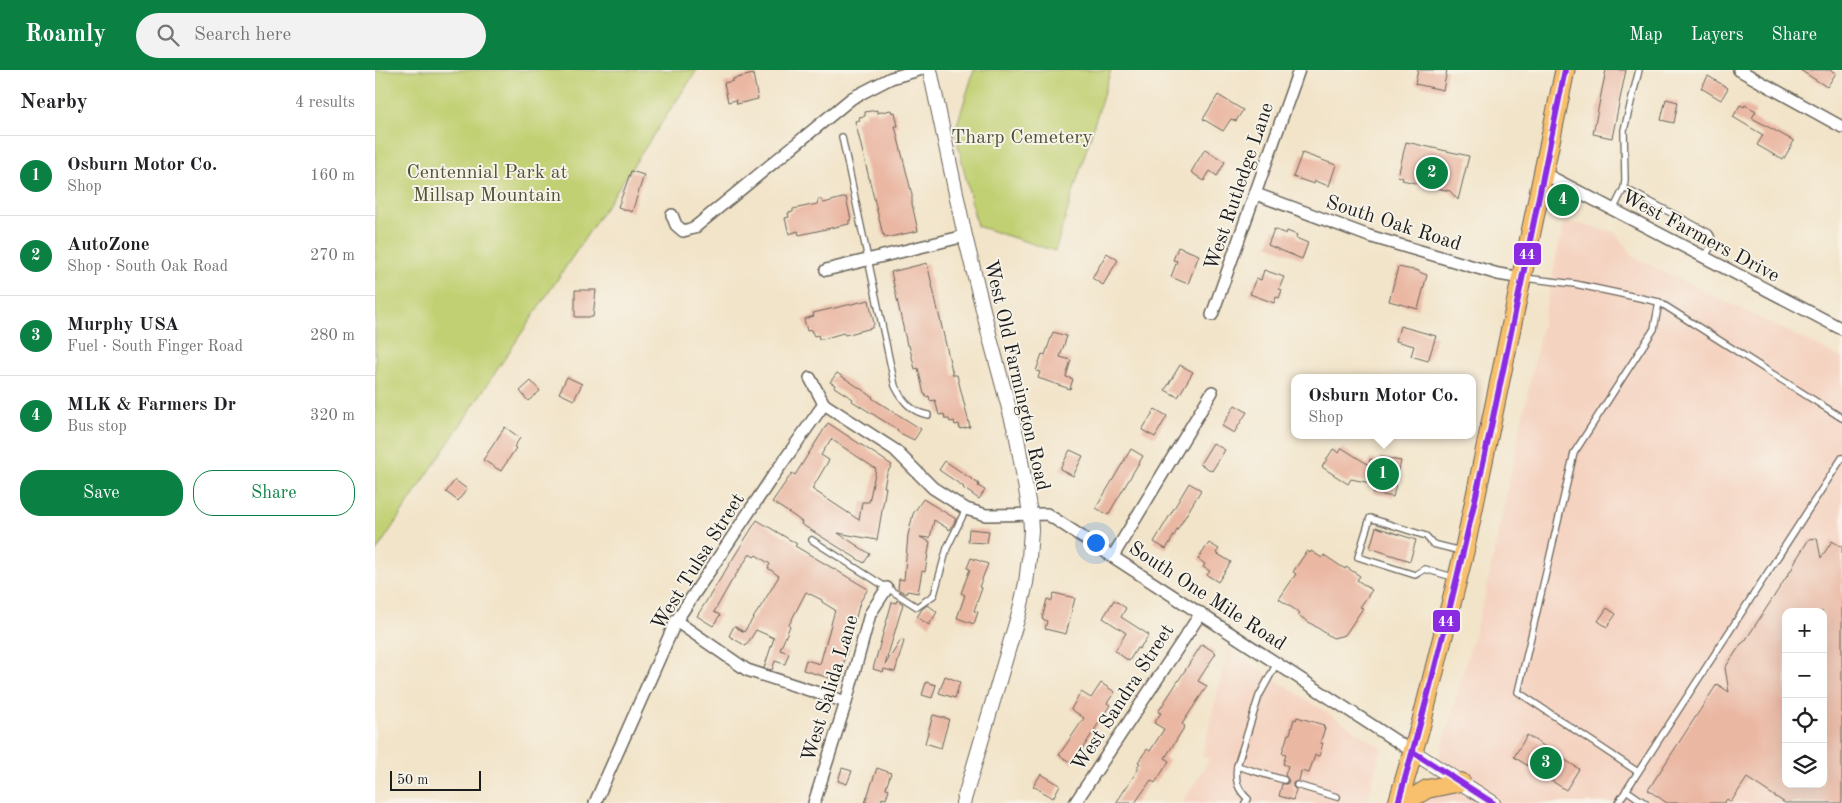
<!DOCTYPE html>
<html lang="en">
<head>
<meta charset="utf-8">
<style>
	:root { --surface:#fff; --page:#f2f2f2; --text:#202124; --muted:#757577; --line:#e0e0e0; --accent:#0b8043 }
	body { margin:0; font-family:"Old Standard TT",serif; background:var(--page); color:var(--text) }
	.controls { position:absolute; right:15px; bottom:15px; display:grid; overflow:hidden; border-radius:10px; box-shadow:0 5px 20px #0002 }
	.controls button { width:45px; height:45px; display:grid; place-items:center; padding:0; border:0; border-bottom:1px solid var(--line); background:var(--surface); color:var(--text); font:25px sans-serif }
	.scale { position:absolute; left:15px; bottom:12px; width:91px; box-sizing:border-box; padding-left:5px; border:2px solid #1c1c1c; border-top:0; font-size:14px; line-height:18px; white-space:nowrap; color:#1c1c1c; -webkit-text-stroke:4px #f7f3e8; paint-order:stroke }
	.you { position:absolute; left:720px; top:472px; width:18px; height:18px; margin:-12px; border:4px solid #fff; border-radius:50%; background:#1a73e8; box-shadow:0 0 0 8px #1a73e833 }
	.badge { display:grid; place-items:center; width:32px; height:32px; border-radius:50%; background:var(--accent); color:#fff; font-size:16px; font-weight:700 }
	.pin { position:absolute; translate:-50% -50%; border:2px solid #fff; box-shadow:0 1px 5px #0006 }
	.popup { position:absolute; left:916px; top:304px; width:185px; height:65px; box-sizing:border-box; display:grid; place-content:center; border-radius:10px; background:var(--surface); filter:drop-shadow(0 1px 4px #0005); font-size:16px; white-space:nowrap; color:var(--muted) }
	.popup b { font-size:19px; color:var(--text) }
	.popup::after { content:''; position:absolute; left:50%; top:100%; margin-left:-10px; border:10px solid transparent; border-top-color:var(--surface) }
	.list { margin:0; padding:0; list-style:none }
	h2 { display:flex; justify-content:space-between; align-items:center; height:65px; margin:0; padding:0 20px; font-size:21px }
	h2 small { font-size:16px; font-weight:400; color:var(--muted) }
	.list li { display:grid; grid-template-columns:32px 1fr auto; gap:15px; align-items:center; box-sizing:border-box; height:80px; padding:0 20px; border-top:1px solid var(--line) }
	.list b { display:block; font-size:19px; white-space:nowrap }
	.list p { margin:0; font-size:16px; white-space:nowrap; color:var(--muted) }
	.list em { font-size:16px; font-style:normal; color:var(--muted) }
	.actions { display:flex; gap:10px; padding:15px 20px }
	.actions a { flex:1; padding:11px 0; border:1px solid var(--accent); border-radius:20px; text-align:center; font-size:18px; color:var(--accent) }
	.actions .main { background:var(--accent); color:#fff }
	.icon { flex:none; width:28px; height:28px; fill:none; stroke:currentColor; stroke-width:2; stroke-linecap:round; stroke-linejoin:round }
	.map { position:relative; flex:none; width:1467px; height:733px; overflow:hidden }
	header { display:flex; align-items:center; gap:30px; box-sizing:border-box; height:70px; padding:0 25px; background:var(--accent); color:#fff }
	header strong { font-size:24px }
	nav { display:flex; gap:28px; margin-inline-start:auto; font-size:18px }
	.search { width:350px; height:45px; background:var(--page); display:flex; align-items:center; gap:12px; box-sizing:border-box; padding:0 18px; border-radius:28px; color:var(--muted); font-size:19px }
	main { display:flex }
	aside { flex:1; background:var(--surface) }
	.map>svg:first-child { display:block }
	.built { fill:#f5d3c1; fill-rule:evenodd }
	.green { fill:#c1d072; stroke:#6e7647 }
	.building { fill:#eab7a3; fill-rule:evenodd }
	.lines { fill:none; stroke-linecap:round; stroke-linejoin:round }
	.service-casing { stroke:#676259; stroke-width:8 }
	.minor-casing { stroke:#676259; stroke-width:14 }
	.tertiary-casing { stroke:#676259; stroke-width:16 }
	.primary-casing { stroke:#676259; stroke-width:20 }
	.trunk-casing { stroke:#676259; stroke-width:21 }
	.service { stroke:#fff; stroke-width:5.5 }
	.minor { stroke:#fff; stroke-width:11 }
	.tertiary { stroke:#fff; stroke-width:14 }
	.primary { stroke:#f8bf6c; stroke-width:18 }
	.trunk { stroke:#f8bf6c; stroke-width:19 }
	.bus-1-casing { stroke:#f7f3e8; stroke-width:10 }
	.bus-1 { stroke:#8a2be2; stroke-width:6 }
	.labels { text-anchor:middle; stroke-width:4; stroke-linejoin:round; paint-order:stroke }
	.park-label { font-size:20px; fill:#4e5236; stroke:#f7f3e8 }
	.street-label { font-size:20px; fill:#1c1c1c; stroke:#f7f3e8 }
	.line-badge { stroke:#f7f3e8; stroke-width:2 }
	.badge-label { font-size:14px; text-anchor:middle; font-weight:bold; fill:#fff }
</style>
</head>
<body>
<header>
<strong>Roamly</strong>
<div class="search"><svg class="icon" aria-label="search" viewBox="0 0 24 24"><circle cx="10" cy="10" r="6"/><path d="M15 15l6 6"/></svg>Search here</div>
<nav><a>Map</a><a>Layers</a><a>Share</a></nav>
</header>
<main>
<aside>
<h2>Nearby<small>4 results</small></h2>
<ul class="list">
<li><span class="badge">1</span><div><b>Osburn Motor Co.</b><p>Shop</p></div><em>160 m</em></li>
<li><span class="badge">2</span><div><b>AutoZone</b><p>Shop · South Oak Road</p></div><em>270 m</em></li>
<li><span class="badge">3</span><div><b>Murphy USA</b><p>Fuel · South Finger Road</p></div><em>280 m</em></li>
<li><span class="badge">4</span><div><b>MLK &amp; Farmers Dr</b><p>Bus stop</p></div><em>320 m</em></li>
</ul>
<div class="actions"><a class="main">Save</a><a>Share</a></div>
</aside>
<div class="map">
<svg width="1467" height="733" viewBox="0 0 1467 733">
	<rect width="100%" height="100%" fill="#f7f3e8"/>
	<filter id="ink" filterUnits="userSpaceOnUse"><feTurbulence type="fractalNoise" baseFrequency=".02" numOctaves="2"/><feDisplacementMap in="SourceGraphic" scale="10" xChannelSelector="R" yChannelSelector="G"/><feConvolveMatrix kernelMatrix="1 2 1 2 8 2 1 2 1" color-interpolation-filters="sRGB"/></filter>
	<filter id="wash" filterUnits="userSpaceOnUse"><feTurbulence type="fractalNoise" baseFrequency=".0096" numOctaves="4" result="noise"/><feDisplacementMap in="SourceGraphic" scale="20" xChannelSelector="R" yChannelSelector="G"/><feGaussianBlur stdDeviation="1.12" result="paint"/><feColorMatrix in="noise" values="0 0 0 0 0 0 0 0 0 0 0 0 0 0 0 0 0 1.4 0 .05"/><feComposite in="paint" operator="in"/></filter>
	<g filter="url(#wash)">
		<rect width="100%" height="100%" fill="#f2e4c9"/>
		<g class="built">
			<path d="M1189 151 1239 162 1259 187 1467 288V733H1051L1110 526ZM1411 542H1448V714H1411Z"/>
			<polygon points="853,579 1007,678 991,733 807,733 834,690 827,685"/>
		</g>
		<g class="green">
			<polygon points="0,0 322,0 0,483"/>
			<polygon points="599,0 736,0 680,181 602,156 580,61"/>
		</g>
		<g id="blocks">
			<g class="building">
				<polygon points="1043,0 1072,0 1068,20 1040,14"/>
				<polygon points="1231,0 1251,0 1237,68 1218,64"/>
				<polygon points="1425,0 1455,0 1461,3 1452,17"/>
				<polygon points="378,4 383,29 362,34 361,30 353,32 349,13 358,11 358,9"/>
				<polygon points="1333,6 1353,18 1346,30 1326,18"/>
				<polygon points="843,25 868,40 861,51 856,49 848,61 828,49"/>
				<polygon points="1291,29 1303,32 1299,53 1286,50"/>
				<polygon points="1365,35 1369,37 1370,35 1381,41 1377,48 1419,71 1408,90 1382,75 1388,65 1358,47"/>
				<polygon points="502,40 502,43 516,40 517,43 520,42 523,56 520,56 537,125 537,134 543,161 510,168 509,164 508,165 480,51 485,50 484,47 490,46 490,42"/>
				<polygon points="1031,72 1094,86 1083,130 1075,121 1027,110 1028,108 1023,106"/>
				<polygon points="830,79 850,92 842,106 835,101 829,111 816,102"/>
				<polygon points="927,83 961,95 954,116 940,111 939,114 918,107"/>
				<polygon points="256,101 269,105 257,142 243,137"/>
				<polygon points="471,127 476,150 474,150 474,154 424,165 423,161 414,164 410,148 414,147 413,143 418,142 418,139 442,134 444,128 449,133"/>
				<polygon points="899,159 911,164 912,161 922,165 921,168 933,173 927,189 893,175"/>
				<polygon points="803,177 824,185 813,214 796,207 802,191 798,190"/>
				<polygon points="732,183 743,190 728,215 717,208"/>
				<polygon points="552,193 578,305 582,305 595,357 585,359 584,354 580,355 579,351 575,352 574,349 570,349 569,344 564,345 560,330 555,331 554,326 551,327 550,324 549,324 543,298 540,299 534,275 532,275 516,202"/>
				<polygon points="1023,197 1044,201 1044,202 1052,205 1043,239 1014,231"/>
				<polygon points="889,200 909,207 904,219 907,220 904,228 901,227 899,233 875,224 881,208 886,210"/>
				<polygon points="200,220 221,220 218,247 200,247"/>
				<polygon points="494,230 499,254 497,258 470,265 468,263 448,269 444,269 443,265 439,266 436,260 432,261 429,249 439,246 438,243"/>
				<polygon points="1025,256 1061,266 1053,291 1036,286 1039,276 1021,271"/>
				<polygon points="678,262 692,266 685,287 696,290 691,307 698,309 695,319 663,308 665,302 661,301 667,284 670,285"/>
				<polygon points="805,295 818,302 803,327 790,320"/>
				<polygon points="462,303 498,327 497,328 500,330 546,359 539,370 523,362 523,360 477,331 478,329 459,317 460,315 455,312"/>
				<polygon points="192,307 207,314 199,330 184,323"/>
				<polygon points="156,311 165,321 153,331 145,321"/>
				<polygon points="860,335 872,342 859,363 847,356"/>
				<polygon points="780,339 792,346 780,367 767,360"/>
				<path d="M453 353 517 395 512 403 509 417H511L502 470 463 463 495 484 489 493 426 454 427 452 419 446 397 432 417 403 420 405ZM456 369 501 399 494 432H487L484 450 437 419 454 390 446 385Z"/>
				<polygon points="130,357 145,368 139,377 141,378 126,401 108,390"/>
				<polygon points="838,373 850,380 837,401 825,394"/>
				<polygon points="967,378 994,395 995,389 1004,391 1005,387 1026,391 1018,427 998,423 1000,414 976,409 973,414 947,397 958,379 964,383"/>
				<polygon points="756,379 768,386 733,445 721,438"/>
				<polygon points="695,380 708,386 698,406 685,399"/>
				<polygon points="570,391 604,414 603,416 610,420 604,429 588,418 589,417 564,400"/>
				<polygon points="80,410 92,419 83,431 71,422"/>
				<polygon points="814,413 826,420 791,479 779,472"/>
				<polygon points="548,429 581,449 575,460 559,450 555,468 545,467 555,472 550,502 547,501 543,523 532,521 531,524 523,519 524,509 529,510 533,465 538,444"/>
				<polygon points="382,450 422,474 420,476 493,519 485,532 464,611 428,600 431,590 445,594 460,540 447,532 447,530 431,522 414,555 415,556 405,580 414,583 410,594 400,591 397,600 389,598 399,568 381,560 371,576 354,566 359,556 369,562 388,533 404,506 393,498 395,494 381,485 379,487 375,484 356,512 339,542 345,545 338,556 322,546"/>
				<polygon points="1001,457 1041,470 1035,491 995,478"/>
				<polygon points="594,459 614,461 612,473 593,472"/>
				<path d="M1442 468 1446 488 1457 471 1467 477V733H1410L1372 708 1356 732 1352 729 1349 733H1292L1273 720 1342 614 1354 622 1350 598 1366 574 1370 571 1418 497 1419 493 1434 469ZM1411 542H1448V714H1411Z"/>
				<polygon points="834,473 844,479 841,483 856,492 843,512 832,505 835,501 828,497 830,494 823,489"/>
				<polygon points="932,481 935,483 936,481 947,488 949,485 970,499 971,497 985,506 982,510 997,520 985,537 988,538 970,565 958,568 923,545 925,543 904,529 921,504 918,502"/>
				<polygon points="596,488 613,494 604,517 607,518 599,541 603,542 599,554 582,548 590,525 586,523 595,499 592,498"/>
				<polygon points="679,523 700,528 691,564 670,559 672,551 667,549 672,529 677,531"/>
				<polygon points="522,530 528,534 510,595 526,570 529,571 520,602 509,599 508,602 498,599 517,532 521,533"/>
				<polygon points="739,530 751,538 746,547 774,565 764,579 762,578 754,591 740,581 751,563 728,548"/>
				<polygon points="553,535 562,542 554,555 542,547 547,539"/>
				<polygon points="1232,538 1241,544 1232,557 1223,551"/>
				<polygon points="827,574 841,583 823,611 832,616 807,654 810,656 790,688 794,691 780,713 776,710 760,733 741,733 764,698 762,697 765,693 763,692 772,679 775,681 789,659 779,653 786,643 783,642"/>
				<polygon points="570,606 585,612 580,628 564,623"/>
				<polygon points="551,612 561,615 557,628 547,625"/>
				<polygon points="726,613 740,622 732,633 735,635 698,694 684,685 709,648 696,639 706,622 716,628"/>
				<polygon points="558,645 574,649 566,678 550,673"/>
				<polygon points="922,647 949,655 948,658 950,658 945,673 948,673 944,686 940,685 934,703 926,701 924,711 918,713 918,717 921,720 918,730 904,726 907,714 912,714 914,711 910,705 913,696 908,694 911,684 907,683 913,664 915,664 919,649 921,650"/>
				<polygon points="1152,665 1204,699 1191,720 1139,687"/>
				<polygon points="467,698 477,701 472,714 463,711"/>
				<polygon points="502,698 516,703 511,718 514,719 511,729 507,728 506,733 490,733"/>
				<polygon points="666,704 685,715 678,728 658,716"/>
			</g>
		</g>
	</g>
	<g filter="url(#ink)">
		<use href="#blocks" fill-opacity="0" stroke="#676259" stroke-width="1"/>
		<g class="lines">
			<defs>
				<g id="service">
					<path d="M467 67 520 316C527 330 536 342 553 345"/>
					<path d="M1249 118 1334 163C1341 171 1334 179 1330 187"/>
					<polyline points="1238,140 1249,118 1250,110 1249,60 1264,0"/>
					<polyline points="1149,208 1200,214 1284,232 1467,348"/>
					<polyline points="437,470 542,537 559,525 572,478 591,439"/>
					<polyline points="1081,508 1050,499 1040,505 983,487 995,448 1051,466 1058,474 1086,481"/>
					<polyline points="862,696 909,710"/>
					<polyline points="1263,702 1143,622 1199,383 1279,259 1284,232"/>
					<polyline points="922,715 962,727"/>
					<polyline points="1251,720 1270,733"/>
					<path d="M870 733 873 729C862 719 860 710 862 696L884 626 902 593"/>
					<polyline points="1243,733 1467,388"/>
				</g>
				<g id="minor">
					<polyline points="1364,0 1467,57"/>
					<polyline points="1168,103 1467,259"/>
					<polyline points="881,124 994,166 1123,204 1147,208"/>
					<polyline points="297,145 301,155 308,161 319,158 477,28 516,8 544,0"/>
					<polyline points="451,200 590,166"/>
					<polyline points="837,245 924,0"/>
					<polyline points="435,308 449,334 520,380 558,418 591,439 611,445 672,444 1038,682"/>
					<polyline points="738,486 837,322"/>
					<polyline points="301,551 372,600 471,632"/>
					<polyline points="220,733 301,551 396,409 449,334"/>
					<polyline points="439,733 471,632 495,544 512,518"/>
					<polyline points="700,733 826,543"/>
				</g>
				<g id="tertiary">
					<polyline points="555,0 590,166 615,268 642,368 655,443 656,460 654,488 651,513 644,543 588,733"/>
					<polyline points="1038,682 1118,733"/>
				</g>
				<polyline id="primary" points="1029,733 1052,719 1086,712"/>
				<polyline id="trunk" points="1023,733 1046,654 1089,482 1190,0"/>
			</defs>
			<use href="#service" class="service-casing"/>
			<use href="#minor" class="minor-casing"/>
			<use href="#tertiary" class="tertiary-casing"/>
			<use href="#primary" class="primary-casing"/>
			<use href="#trunk" class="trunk-casing"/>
			<use href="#service" class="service"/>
			<use href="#minor" class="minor"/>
			<use href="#tertiary" class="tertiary"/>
			<use href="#primary" class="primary"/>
			<use href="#trunk" class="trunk"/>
			<defs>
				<g id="bus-1">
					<polyline points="1038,682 1118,733"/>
					<path d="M1023 733C1093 492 1139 245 1190 0"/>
				</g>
			</defs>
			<use href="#bus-1" class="bus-1-casing"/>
			<use href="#bus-1" class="bus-1"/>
		</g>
	</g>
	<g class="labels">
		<g class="park-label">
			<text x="647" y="73">Tharp Cemetery</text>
			<text x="112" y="108">Centennial Park at<tspan x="112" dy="23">Millsap Mountain</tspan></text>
		</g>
		<g class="street-label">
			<text transform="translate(863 116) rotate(-71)" y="7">West Rutledge Lane</text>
			<text transform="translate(1019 152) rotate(18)" y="7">South Oak Road</text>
			<text transform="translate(1326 165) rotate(28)" y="7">West Farmers Drive</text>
			<text transform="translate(643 305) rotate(77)" y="7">West Old Farmington Road</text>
			<text transform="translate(322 491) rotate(-58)" y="7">West Tulsa Street</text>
			<text transform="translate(833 525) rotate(33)" y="7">South One Mile Road</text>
			<text transform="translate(454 618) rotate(-73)" y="7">West Salida Lane</text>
			<text transform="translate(747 627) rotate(-57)" y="7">West Sandra Street</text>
		</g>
	</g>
	<g class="line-badge">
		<rect x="1138" y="172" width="29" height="24" rx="5" fill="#8a2be2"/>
		<rect x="1057" y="539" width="29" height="24" rx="5" fill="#8a2be2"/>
	</g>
	<g class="badge-label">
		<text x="1152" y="189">44</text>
		<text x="1071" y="556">44</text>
	</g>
</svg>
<div class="controls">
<button>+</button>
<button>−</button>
<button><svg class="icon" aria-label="locate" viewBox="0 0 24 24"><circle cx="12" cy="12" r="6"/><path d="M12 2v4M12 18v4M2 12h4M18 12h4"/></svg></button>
<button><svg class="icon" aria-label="layers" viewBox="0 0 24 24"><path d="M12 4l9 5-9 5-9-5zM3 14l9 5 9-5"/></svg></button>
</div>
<div class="scale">50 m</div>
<div class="you"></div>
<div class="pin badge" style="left:1008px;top:404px">1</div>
<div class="popup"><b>Osburn Motor Co.</b>Shop</div>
<div class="pin badge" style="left:1057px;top:103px">2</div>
<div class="pin badge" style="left:1171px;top:693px">3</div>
<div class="pin badge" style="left:1188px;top:130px">4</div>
</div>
</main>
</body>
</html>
